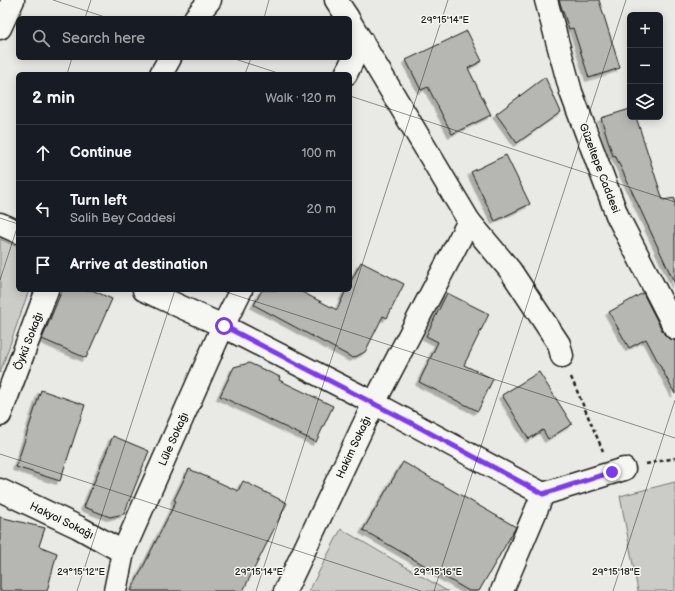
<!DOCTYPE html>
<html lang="en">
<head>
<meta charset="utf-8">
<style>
	:root { --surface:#171b24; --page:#242831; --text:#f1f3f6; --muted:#9ea1a6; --line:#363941 }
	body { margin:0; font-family:"Balsamiq Sans",sans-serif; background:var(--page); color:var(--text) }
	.controls { position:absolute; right:12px; top:12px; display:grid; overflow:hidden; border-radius:6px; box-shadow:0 2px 10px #0003 }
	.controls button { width:36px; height:36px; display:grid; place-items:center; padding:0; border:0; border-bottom:1px solid var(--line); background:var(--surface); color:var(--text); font:20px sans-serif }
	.stop { position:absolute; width:12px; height:12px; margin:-9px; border:3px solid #7c3aed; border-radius:50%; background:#fff }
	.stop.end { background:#7c3aed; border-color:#fff; box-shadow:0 1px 4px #0008 }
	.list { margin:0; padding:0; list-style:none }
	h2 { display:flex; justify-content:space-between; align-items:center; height:52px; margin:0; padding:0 16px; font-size:17px }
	h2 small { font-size:13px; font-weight:400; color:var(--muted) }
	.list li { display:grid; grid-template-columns:26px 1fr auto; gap:12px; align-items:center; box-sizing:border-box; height:56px; padding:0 16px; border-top:1px solid var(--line) }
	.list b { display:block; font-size:15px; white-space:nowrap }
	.list p { margin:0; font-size:13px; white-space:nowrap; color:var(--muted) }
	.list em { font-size:13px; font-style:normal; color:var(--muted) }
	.icon { flex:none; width:22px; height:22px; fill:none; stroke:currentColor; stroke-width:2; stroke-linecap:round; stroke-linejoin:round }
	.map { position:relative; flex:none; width:675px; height:591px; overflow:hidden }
	.search { position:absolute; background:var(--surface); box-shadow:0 2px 10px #0003; left:16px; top:16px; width:336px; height:44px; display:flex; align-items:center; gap:10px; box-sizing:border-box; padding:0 14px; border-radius:6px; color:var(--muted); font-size:15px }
	.panel { position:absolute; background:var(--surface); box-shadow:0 2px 10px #0003; left:16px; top:72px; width:336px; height:220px; border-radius:6px }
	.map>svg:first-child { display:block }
	.green { fill:#cbcbc7; stroke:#747472 }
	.building { fill:#b6b6b3; stroke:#1c1c1c; filter:url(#shadow) }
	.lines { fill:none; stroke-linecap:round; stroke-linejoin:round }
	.minor-casing { stroke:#1c1c1c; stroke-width:25 }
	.tertiary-casing { stroke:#1c1c1c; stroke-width:25 }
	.path { stroke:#1c1c1c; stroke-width:2.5; stroke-dasharray:4 3; stroke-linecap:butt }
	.minor { stroke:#f6f6f2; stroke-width:22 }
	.tertiary { stroke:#f6f6f2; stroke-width:22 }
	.route { stroke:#7c3aed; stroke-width:5 }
	.ticks { fill:none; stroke:#1c1c1c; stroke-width:1; stroke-opacity:0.45 }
	.labels { text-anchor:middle; stroke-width:3; stroke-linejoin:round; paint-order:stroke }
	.street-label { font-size:11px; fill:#1c1c1c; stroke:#f6f6f2 }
	.ticks-label { font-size:10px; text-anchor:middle; fill:#1c1c1c; stroke:#f6f6f2; stroke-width:3; stroke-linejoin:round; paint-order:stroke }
</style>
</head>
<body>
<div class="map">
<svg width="675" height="591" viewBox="0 0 675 591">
	<defs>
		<filter id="shadow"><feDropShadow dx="-3.5" dy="3.5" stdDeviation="0" flood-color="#0004"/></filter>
	</defs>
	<rect width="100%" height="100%" fill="#e9e9e5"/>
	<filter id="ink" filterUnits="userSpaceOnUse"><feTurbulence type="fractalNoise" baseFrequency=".025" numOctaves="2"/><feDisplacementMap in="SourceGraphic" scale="8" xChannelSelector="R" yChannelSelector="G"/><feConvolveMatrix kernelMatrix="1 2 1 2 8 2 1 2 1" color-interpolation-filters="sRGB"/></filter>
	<g filter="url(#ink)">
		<g class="green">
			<polygon points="0,239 18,247 18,290 29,290 0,373"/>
			<polygon points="675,482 675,591 638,591 620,496"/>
			<polygon points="341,529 447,591 448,591 309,591"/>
		</g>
		<g class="building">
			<polygon points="559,0 599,0 620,68 589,78 573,28 569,29"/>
			<polygon points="467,31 482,61 468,68 491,115 452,134 428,87 421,90 406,60"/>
			<polygon points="545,77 561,112 517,143 496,114"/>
			<polygon points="630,109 630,117 636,117 663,200 675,198 675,284 615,155 613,156 601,118"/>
			<polygon points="506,155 530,204 495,221 471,172"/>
			<polygon points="361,262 404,284 387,318 383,316 365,352 353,358 254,305 262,290 298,290 337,310 346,290 350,290 350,283"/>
			<polygon points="62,290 92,290 112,299 86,358 42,339"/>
			<polygon points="447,293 489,314 464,365 493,379 478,411 419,382 438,342 426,336"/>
			<polygon points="643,293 664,334 669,339 675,340 675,394 646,339 629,348 609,312"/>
			<polygon points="249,363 280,377 279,380 333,406 316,442 220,396 234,367"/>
			<polygon points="539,372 572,424 548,439 543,430 529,439 502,395"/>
			<polygon points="41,390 85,405 60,481 16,467"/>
			<polygon points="113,436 149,451 124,514 110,517 84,507"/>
			<polygon points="403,462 516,527 479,591 469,591 363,530"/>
			<polygon points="189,469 238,491 243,481 287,503 243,591 131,591 176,501 174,500"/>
			<polygon points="0,517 45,528 39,546 57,553 47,591 0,591"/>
		</g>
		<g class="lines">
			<defs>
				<g id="minor">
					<polyline points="336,0 348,18"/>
					<polyline points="546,0 571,92 617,215 675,328"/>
					<polyline points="350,22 469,221 510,270 559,344 562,356"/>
					<polyline points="346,74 362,41"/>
					<polyline points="0,415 47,290"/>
					<polyline points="0,490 78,527 123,552"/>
					<polyline points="543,494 624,469"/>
					<polyline points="115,591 123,552 223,326 241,290"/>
					<polyline points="285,591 374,403 469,221"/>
				</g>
				<g id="tertiary">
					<polyline points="195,18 210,0"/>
					<polyline points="0,28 13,0"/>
					<polyline points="161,74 170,58"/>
					<polyline points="0,224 18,232"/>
					<polyline points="144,290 223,326 374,403 543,494 502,591"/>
				</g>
			</defs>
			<use href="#minor" class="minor-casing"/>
			<use href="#tertiary" class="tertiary-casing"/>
			<g class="path">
				<polyline points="571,377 603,451"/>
				<polyline points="646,464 675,458"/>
			</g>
			<use href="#minor" class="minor"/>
			<use href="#tertiary" class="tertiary"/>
		</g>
	</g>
	<g class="lines" filter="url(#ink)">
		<polyline class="route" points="224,326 415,425 543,494 612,472"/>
	</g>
	<path class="ticks" d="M53 0 108 18M85 18 91 0M264 18 269 0M232 58 281 74M67 74 72 58M245 74 251 58M350 96 675 202M0 218 18 224M0 280 18 225M220 290 675 438M0 454 421 591M77 591 175 290M256 591 448 0M434 591 626 0M613 591 675 400"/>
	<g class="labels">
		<g class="street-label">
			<text transform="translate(600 168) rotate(69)" y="4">Güzeltepe Caddesi</text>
			<text transform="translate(28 341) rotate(-69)" y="4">Öykü Sokağı</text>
			<text transform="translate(173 439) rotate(-66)" y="4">Lüle Sokağı</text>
			<text transform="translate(353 447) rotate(-65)" y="4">Hakim Sokağı</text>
			<text transform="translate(62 520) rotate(26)" y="4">Hakyol Sokağı</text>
		</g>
	</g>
	<g class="ticks-label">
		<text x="445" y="23">29°15'14"E</text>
		<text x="81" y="575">29°15'12"E</text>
		<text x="259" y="575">29°15'14"E</text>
		<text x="438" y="575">29°15'16"E</text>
		<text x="616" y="575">29°15'18"E</text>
	</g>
</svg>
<div class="controls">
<button>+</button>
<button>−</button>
<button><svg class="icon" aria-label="layers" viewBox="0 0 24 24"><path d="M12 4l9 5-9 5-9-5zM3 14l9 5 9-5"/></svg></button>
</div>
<div class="stop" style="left:224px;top:326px"></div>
<div class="stop end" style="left:612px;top:472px"></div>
<div class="search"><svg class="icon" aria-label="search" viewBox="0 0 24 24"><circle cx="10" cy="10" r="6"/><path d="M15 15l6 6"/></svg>Search here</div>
<section class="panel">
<h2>2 min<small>Walk · 120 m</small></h2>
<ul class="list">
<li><svg class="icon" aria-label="ahead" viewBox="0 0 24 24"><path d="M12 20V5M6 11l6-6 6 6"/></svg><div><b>Continue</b></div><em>100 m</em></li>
<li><svg class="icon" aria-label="left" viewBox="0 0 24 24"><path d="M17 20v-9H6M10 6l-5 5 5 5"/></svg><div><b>Turn left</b><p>Salih Bey Caddesi</p></div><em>20 m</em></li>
<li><svg class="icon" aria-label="arrive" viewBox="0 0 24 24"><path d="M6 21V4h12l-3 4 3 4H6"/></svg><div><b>Arrive at destination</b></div></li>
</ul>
</section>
</div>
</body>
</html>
